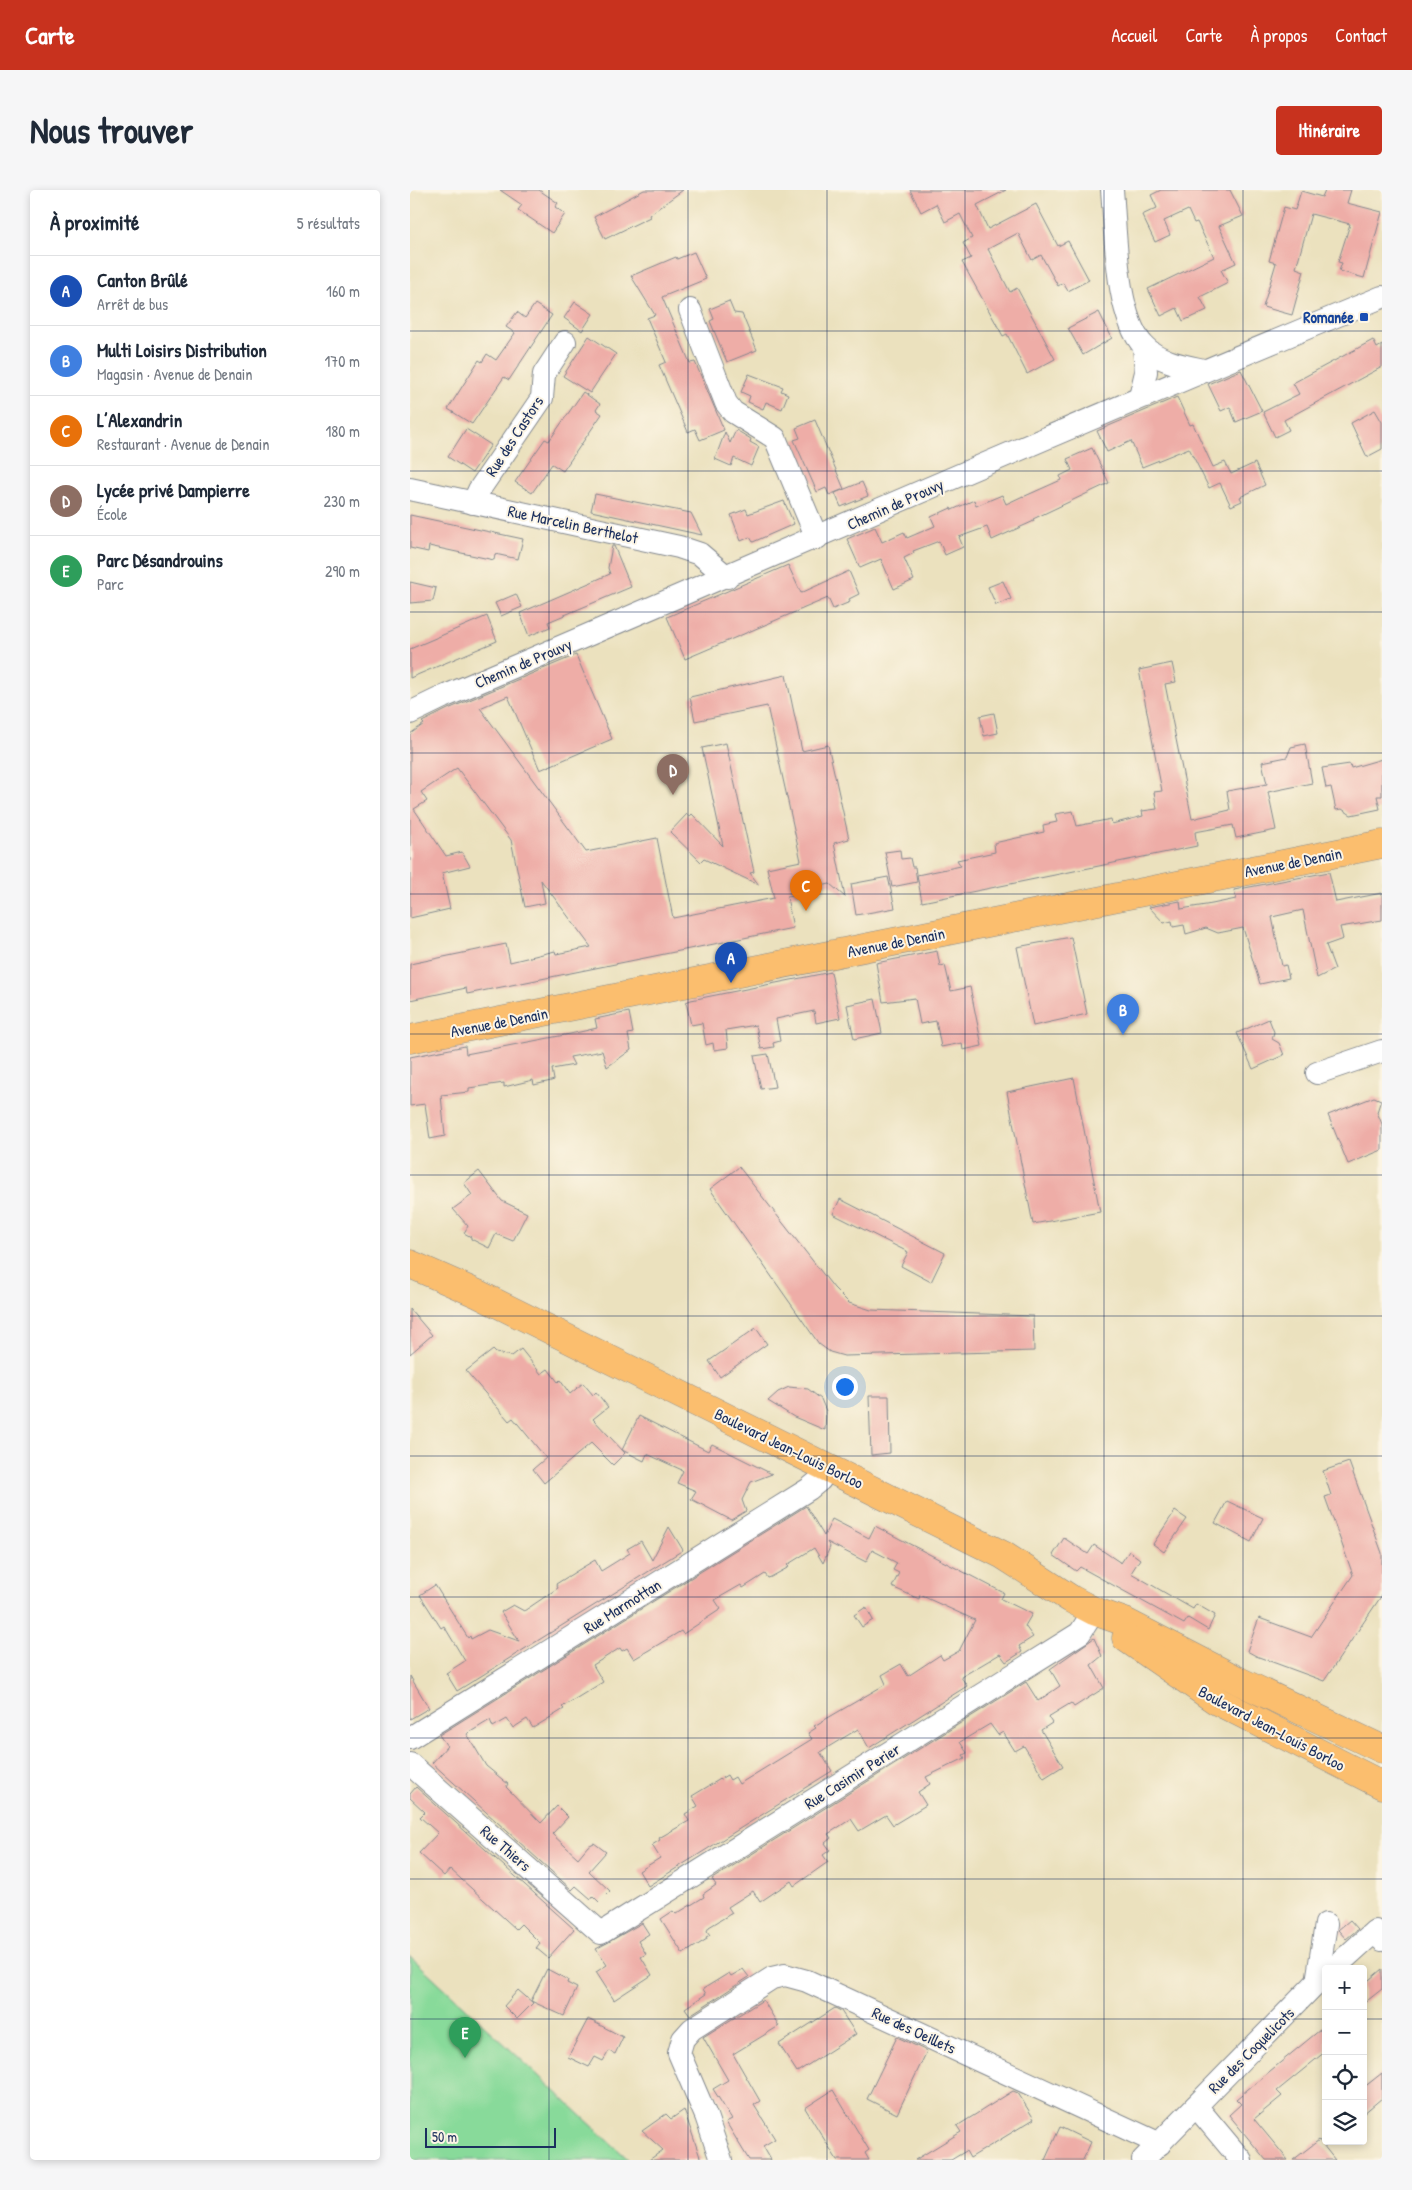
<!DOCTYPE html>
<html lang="fr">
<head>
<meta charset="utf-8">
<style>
	:root { --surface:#fff; --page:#f6f6f7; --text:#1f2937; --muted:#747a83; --line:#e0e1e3; --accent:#c8321e }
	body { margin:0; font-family:"Patrick Hand",sans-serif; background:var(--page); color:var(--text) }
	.controls { position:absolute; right:15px; bottom:15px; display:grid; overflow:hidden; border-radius:5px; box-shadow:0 2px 8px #0003 }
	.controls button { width:45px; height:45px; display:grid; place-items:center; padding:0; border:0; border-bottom:1px solid var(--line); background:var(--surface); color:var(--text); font:25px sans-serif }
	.scale { position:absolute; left:15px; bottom:12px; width:131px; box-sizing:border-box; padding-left:5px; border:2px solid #1b2f5e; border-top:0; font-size:14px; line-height:18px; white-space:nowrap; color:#1b2f5e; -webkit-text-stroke:4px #fcf5e5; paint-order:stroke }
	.you { position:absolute; left:434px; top:1196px; width:18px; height:18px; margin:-12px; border:4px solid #fff; border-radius:50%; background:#1a73e8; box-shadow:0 0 0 8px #1a73e833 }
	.badge { display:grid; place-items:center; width:32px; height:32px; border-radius:50%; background:var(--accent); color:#fff; font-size:16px; font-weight:700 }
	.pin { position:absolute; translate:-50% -41px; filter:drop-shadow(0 1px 2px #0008) }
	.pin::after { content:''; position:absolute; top:26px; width:18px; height:15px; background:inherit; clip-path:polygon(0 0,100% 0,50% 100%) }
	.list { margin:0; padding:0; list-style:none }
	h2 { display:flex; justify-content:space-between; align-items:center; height:65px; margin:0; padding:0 20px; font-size:21px }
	h2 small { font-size:16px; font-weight:400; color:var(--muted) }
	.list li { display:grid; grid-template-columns:32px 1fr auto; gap:15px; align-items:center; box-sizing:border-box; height:70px; padding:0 20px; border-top:1px solid var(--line) }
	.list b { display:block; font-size:19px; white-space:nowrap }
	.list p { margin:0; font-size:16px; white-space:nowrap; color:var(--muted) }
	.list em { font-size:16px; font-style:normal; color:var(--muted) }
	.icon { flex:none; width:28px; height:28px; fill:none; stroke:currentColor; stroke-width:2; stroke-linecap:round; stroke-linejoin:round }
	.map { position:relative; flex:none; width:972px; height:1970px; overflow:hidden; border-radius:5px }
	header { display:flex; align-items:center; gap:30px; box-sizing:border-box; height:70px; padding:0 25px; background:var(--accent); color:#fff }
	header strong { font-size:24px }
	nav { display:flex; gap:28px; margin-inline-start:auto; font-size:18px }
	.intro { display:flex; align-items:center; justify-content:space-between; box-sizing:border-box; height:120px; padding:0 30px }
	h1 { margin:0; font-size:35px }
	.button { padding:12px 22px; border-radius:5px; background:var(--accent); color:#fff; font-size:18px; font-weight:700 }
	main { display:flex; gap:30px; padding:0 30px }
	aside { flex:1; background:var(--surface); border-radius:5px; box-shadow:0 2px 8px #0003 }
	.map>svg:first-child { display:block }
	.green { fill:#88da9a; stroke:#52847c }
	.building { fill:#eeada7 }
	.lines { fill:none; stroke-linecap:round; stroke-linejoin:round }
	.minor-casing { stroke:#83888e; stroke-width:24 }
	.major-casing { stroke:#83888e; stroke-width:29 }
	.minor { stroke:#fff; stroke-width:22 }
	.major { stroke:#fbbe6e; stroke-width:28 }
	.grid { fill:none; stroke:#1b2f5e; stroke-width:1; stroke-opacity:0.55 }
	.transit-dot { fill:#1a4fb4; stroke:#fcf5e5; stroke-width:2 }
	.labels { text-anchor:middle; stroke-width:4; stroke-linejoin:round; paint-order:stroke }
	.transit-label { font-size:16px; font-weight:bold; fill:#164399; stroke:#fcf5e5; text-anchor:end }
	.street-label { font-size:16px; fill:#1b2f5e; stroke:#fcf5e5 }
</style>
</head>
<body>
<header>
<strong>Carte</strong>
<nav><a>Accueil</a><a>Carte</a><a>À propos</a><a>Contact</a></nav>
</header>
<div class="intro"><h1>Nous trouver</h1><a class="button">Itinéraire</a></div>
<main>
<aside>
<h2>À proximité<small>5 résultats</small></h2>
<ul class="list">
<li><span class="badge" style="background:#1a4fb4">A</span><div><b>Canton Brûlé</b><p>Arrêt de bus</p></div><em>160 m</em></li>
<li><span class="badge" style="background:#3f7fe0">B</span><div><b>Multi Loisirs Distribution</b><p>Magasin · Avenue de Denain</p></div><em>170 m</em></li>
<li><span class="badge" style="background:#e8710a">C</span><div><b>L’Alexandrin</b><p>Restaurant · Avenue de Denain</p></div><em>180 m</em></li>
<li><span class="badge" style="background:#8d6e63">D</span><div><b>Lycée privé Dampierre</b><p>École</p></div><em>230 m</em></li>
<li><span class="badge" style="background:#2e9e5b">E</span><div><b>Parc Désandrouins</b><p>Parc</p></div><em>290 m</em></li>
</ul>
</aside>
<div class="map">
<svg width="972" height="1970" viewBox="0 0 972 1970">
	<rect width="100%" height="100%" fill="#fcf5e5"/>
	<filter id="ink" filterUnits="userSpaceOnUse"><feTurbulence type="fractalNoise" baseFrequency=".02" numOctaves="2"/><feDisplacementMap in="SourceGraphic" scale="10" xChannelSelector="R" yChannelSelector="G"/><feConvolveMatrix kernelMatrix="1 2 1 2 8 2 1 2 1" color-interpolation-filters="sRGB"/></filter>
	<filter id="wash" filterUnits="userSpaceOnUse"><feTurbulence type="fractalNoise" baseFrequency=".0096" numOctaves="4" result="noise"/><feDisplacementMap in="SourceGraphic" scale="20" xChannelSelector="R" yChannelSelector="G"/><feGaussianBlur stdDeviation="1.12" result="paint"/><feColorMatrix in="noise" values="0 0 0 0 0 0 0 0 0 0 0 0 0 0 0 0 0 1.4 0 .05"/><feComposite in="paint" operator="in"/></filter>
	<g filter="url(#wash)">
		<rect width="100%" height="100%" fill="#ebe1be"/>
		<polygon class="green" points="0,1766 219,1970 0,1970"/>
		<g id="blocks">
			<g class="building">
				<polygon points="90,0 129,0 148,13 145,17 155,24 142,43 108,20 112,15"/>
				<polygon points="234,0 273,0 239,25 240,27 195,49 184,27"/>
				<polygon points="500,0 596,0 567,15 578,39 626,14 648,56 658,51 679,90 658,101 653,93 648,96 631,65 622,70 608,43 578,59 600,102 607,98 645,169 617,184 597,144 593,146 552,72 561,68 553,53 562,48 550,24 535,32 526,14 511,22"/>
				<polygon points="751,0 820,0 833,26 809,36 826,73 811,80 818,93 790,107 797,120 773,131 767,118 751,126 738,99 804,67 787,32 784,33 778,20 754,31 760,45 745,52 732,25 747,18 741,5"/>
				<polygon points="915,0 941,0 937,13 972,22 954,88 929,81 932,73 928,72 940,34 901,24 886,78 894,81 882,125 853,117 866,73 859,71 874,17 885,20 891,1 912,7"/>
				<polygon points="284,62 296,89 252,107 280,173 285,172 314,240 290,250 285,239 278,242 249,175 256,172 237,128 245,125 221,86 266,67 267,69"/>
				<polygon points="319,111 324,123 332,124 347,160 317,172 300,131 304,129 300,119"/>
				<polygon points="165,112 183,124 172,141 154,128"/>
				<polygon points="125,114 142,125 99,190 94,187 62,234 38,219 69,170 72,172 77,164 86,170 105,143 96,137 107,122 115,128"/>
				<polygon points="689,122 702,148 673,165 658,138"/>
				<polygon points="179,146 206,164 180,203 153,186"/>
				<polygon points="963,150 967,158 972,155 972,177 874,230 879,240 865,247 853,222 889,204 883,193"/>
				<polygon points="831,180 852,221 826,232 820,217 811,221 798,194"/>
				<polygon points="339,184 373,197 371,201 378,204 372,219 356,212 353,219 338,212 340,206 331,202"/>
				<polygon points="173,202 190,214 186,220 192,224 153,281 142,274 122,303 105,292 135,249 139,251"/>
				<polygon points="767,207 780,235 783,234 803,277 815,272 821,284 845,273 855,295 830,307 832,311 821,316 810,293 799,298 779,258 732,277 721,251 697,262 687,241"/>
				<polygon points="965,220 972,232 972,259 957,267 941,233"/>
				<polygon points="405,230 434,299 419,305 416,298 407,302 384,250 390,248 386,238"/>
				<polygon points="56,239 81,255 62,283 38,267"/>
				<polygon points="326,240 341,249 340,252 349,257 341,276 324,268 321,276 305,269 315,242 320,253"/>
				<polygon points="682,258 699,293 623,329 624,331 582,350 577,337 549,347 553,357 535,365 529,351 503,361 504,363 494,368 504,390 484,399 471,369 450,378 437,349 465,337 472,352 494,342 497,348 525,336 521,327 541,318 542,320 564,310 566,316 592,305 596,314 613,306 613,307 651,290 650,286 662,280 657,269"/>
				<polygon points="452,292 458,306 431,317 425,303"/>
				<polygon points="185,304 281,323 292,345 181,321"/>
				<polygon points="374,311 384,334 343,352 340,347 331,351 321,325 336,319 338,324"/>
				<polygon points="0,325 113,349 108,369 85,364 84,370 19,356 18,362 0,358"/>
				<polygon points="202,356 204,356 221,397 138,432 140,437 119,446 110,423 200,384 198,378"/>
				<polygon points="378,375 391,403 439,381 449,404 439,409 440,412 423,419 418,408 275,469 257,427"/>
				<polygon points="593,391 601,409 586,415 578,397"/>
				<polygon points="0,392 26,398 23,411 0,413"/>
				<polygon points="106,404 112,417 91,426 85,413"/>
				<polygon points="77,426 87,451 0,488 0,459"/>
				<polygon points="166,465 202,549 130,580 98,506 70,518 176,662 247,648 263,728 364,708 357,678 391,671 357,516 285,531 280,507 376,485 392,561 418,555 439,649 424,653 435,707 420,694 392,700 388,705 377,707 383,738 57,804 56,798 0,810 0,774 96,754 100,772 145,761 146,764 181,757 131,690 135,713 115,717 101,650 47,578 11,602 17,611 4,619 36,666 52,662 60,676 32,683 40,719 0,728 0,544 14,534 12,532 38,519"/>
				<polygon points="762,473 766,492 755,494 782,629 820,620 817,601 857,594 852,572 877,567 881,557 895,554 902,593 858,602 866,640 826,648 823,635 785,642 787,656 512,712 507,685 551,676 547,670 585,662 584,653 634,642 633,635 647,632 645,624 663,621 667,636 701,629 702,634 733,626 732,621 747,619 744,602 752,601 729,480"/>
				<polygon points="584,523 588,543 574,546 570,526"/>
				<polygon points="316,553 344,682 340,683 349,695 294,669 291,672 260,642 277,624 279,627 282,624 313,656 292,558"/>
				<polygon points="972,569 972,606 967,606 970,619 941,625 932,619 926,620 921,597 916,598 912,578 940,574 941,578"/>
				<polygon points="490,660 491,669 500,668 502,677 505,677 507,692 482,697 475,662"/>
				<polygon points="919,682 926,712 972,703 972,730 930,737 933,749 916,755 925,779 907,788 893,720 862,727 872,776 876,775 879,788 850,794 833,738 808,743 796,738 776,744 774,735 763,737 762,731 754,733 739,717 770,711 771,719 802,714 826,709 824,700"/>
				<polygon points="478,687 485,718 446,725 441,694"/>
				<polygon points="661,747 677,824 623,836 607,757"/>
				<polygon points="527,761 530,776 535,775 541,801 560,797 572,856 553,860 552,853 531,857 526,831 510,834 505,808 473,812 466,773"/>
				<polygon points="421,782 430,828 406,833 404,821 366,829 370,851 363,853 364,857 351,859 346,835 316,840 318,858 304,860 303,853 296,855 292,833 281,835 276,812 281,810"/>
				<polygon points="465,809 472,843 444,849 437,815"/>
				<polygon points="219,822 223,843 218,844 221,860 197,877 192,861 160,867 164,875 142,879 144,890 141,891 124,895 123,890 94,897 94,893 59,898 59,902 31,905 35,946 20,949 15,914 0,916 0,867 55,856 56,864 170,842 187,838 185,829"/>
				<polygon points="859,829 864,842 862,849 869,853 874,865 843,879 827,843"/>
				<polygon points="358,864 365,897 351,899 344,866"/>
				<polygon points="664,888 690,1022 623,1034 597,902"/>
				<polygon points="964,907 971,910 967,922 972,934 972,960 938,974 918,925"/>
				<polygon points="329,977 424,1098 439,1113 461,1120 623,1126 624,1161 434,1166 420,1162 409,1154 300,999"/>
				<polygon points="69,981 92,1011 117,1023 103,1051 86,1044 79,1058 61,1049 61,1047 54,1043 58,1036 43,1019 62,1005 54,993"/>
				<polygon points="430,1009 535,1063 521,1092 491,1076 498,1062 423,1024"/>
				<polygon points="0,1119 22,1145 0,1164"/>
				<polygon points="346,1138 357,1154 310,1187 299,1171"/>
				<polygon points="111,1159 131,1184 138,1179 148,1192 150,1190 160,1204 173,1193 183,1205 186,1202 198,1217 183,1229 215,1263 203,1275 181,1253 134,1293 123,1279 136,1268 103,1228 99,1231 56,1181 83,1160 86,1163 102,1166"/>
				<polygon points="379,1197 398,1199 411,1209 416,1221 415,1240 384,1227 358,1211 368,1202"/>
				<polygon points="459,1206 479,1206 480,1263 461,1265"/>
				<polygon points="229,1226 298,1261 302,1254 362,1284 341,1292 332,1310 336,1321 321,1330 281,1309 286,1301 267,1293 273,1281 272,1280 237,1264 234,1271 212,1260"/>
				<polygon points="939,1272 972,1363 972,1405 914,1491 846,1466 837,1461 849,1428 901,1447 943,1385 915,1307 921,1305 913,1281"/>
				<polygon points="817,1311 853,1328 841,1352 805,1333"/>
				<polygon points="396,1316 414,1346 422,1329 459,1348 465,1336 594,1403 591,1409 622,1424 615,1436 623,1447 609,1456 612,1462 596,1472 590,1464 551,1487 557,1496 459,1558 448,1539 410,1562 422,1581 238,1696 229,1681 250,1668 242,1655 250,1650 249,1648 279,1631 275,1624 288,1616 282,1606 317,1585 320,1590 325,1587 329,1594 402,1549 398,1543 406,1538 404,1536 476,1494 472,1485 491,1474 498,1486 530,1465 533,1470 549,1461 565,1430 510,1405 509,1409 482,1397 489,1383 483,1380 487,1373 462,1360 456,1372 417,1352 420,1357 413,1373 404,1358 377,1375 379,1377 361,1387 358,1388 355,1384 333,1398 331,1395 305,1410 311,1419 273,1444 271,1441 224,1469 217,1458 212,1461 210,1458 183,1475 193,1492 152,1517 154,1519 123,1538 117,1529 103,1538 97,1529 83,1537 80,1530 57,1544 76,1576 98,1594 96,1597 131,1633 147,1616 158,1627 142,1644 168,1668 178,1656 184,1653 196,1662 179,1681 200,1701 189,1712 183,1706 181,1709 166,1696 162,1700 22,1573 37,1556 29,1545"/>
				<polygon points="765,1321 777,1329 754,1362 743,1354"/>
				<polygon points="259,1337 273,1360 47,1501 36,1483 55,1471 34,1436 31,1438 10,1405 25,1395 58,1448 60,1446 61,1449 78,1440 109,1451 91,1422 103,1415 114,1421 148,1398 146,1394 170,1379 185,1370 191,1381 220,1363 217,1359 231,1351 242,1370"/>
				<polygon points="654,1348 678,1364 684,1355 711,1373 719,1361 730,1369 721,1383 783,1419 786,1414 805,1425 798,1440 778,1428 774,1434 670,1377 666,1381 643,1365"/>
				<polygon points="456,1417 463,1430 452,1437 444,1425"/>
				<polygon points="684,1448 692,1466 681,1475 694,1498 664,1517 661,1513 638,1527 642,1533 631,1540 653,1576 634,1588 614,1556 605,1561 593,1542 588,1545 580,1534 550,1552 557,1563 553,1565 555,1568 516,1587 520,1594 508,1602 516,1615 483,1635 476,1625 449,1641 441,1629 418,1644 421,1648 415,1653 420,1660 413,1665 418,1672 384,1696 381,1691 350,1712 343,1701 318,1717 322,1723 299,1737 297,1741 300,1745 296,1747 297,1749 273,1764 251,1729 263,1721 266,1724 294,1707 293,1704 306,1695 302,1689 616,1492 628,1511 650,1496 640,1479"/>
				<polygon points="0,1486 19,1518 0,1529"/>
				<polygon points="6,1597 164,1739 138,1768 126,1758 130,1753 111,1734 106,1739 40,1679 34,1686 9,1663 28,1643 10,1627 15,1622 0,1608 0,1604"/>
				<polygon points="940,1730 948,1739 936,1749 928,1740"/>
				<polygon points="232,1733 239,1744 228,1751 236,1764 231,1767 242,1785 204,1810 186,1782 197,1775 186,1759"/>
				<polygon points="137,1779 158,1790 157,1793 167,1798 154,1826 121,1811"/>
				<polygon points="333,1779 339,1787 280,1825 275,1818 296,1804 293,1799 319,1783 321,1786"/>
				<polygon points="972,1779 972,1799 953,1814 953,1795"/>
				<polygon points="108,1800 123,1813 107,1829 94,1816"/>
				<polygon points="353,1810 369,1836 323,1864 350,1911 344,1915 365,1949 353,1956 361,1970 339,1970 316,1932 322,1929 303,1899 318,1890 293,1847"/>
				<polygon points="425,1818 431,1821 446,1844 387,1882 369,1854"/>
				<polygon points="178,1829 213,1847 205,1864 199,1861 193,1871 185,1867 179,1877 158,1867"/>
				<polygon points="916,1835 916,1861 867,1901 872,1906 844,1929 878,1970 856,1970 819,1925 831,1914 826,1909"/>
				<polygon points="487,1847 517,1861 487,1924 457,1909"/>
				<polygon points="972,1883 972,1908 953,1924 953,1898"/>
				<polygon points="423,1900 459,1960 455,1963 459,1970 427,1970 395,1918"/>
				<polygon points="603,1901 608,1903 624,1929 560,1968 556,1961 541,1970 505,1970 551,1942 547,1936"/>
				<polygon points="274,1920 291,1970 239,1970 253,1960 232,1941 256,1924 261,1929"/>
				<polygon points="650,1937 681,1952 673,1970 635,1970"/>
				<polygon points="909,1950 925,1970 883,1970"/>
			</g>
		</g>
	</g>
	<g filter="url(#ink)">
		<use href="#blocks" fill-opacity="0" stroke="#83888e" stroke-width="1"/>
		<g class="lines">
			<defs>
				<g id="minor">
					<path d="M702 0C706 41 705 126 734 156 749 172 775 176 794 180"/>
					<polyline points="280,120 316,213 323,222 365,248 407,348"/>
					<polyline points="730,207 736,182 734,157"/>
					<polyline points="0,299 269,357 290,364 317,387"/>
					<polyline points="63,313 69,300 132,208 134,184 155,152"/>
					<path d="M0 523 33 507C346 374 657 236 972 107"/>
					<polyline points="907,883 972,861"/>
					<polyline points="0,1548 399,1299 410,1290 418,1278"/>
					<polyline points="0,1574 191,1743 670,1443 684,1421"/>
					<polyline points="923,1779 965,1741 972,1750"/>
					<polyline points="786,1916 831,1970"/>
					<polyline points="311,1970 296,1926 269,1863 273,1849 282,1839 362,1788 375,1785 397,1791 750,1954"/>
					<polyline points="733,1970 907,1792 916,1734"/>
				</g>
				<g id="major">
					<polyline points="0,849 972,654"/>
					<polyline points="0,1074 68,1104 593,1365 661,1409 684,1421 715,1432 829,1491 972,1559"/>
					<polyline points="716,1448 807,1511 972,1595"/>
				</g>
			</defs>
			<use href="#minor" class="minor-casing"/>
			<use href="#major" class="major-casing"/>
			<use href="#minor" class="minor"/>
			<use href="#major" class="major"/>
		</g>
	</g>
	<path class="grid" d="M139 0V1970M278 0V1970M417 0V1970M555 0V1970M694 0V1970M833 0V1970M0 141H972M0 281H972M0 422H972M0 563H972M0 704H972M0 844H972M0 985H972M0 1126H972M0 1266H972M0 1407H972M0 1548H972M0 1689H972M0 1829H916M953 1829H972"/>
	<rect class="transit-dot" x="949" y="122" width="10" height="10" rx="2.5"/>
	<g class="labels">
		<g class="transit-label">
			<text x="944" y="133">Romanée</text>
		</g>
		<g class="street-label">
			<text transform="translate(104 246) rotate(-57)" y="6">Rue des Castors</text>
			<text transform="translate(485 314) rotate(-24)" y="6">Chemin de Prouvy</text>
			<text transform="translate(163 334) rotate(12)" y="6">Rue Marcelin Berthelot</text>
			<text transform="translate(113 473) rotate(-23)" y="6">Chemin de Prouvy</text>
			<text transform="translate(883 672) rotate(-11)" y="6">Avenue de Denain</text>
			<text transform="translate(486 752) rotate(-11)" y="6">Avenue de Denain</text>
			<text transform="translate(89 832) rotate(-11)" y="6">Avenue de Denain</text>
			<text transform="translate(379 1258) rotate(26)" y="6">Boulevard Jean-Louis Borloo</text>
			<text transform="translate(212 1416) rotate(-32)" y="6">Rue Marmottan</text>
			<text transform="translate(862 1538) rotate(28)" y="6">Boulevard Jean-Louis Borloo</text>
			<text transform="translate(442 1586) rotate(-32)" y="6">Rue Casimir Perier</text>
			<text transform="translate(96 1658) rotate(41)" y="6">Rue Thiers</text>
			<text transform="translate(504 1840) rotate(25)" y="6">Rue des Oeillets</text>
			<text transform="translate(841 1860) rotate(-45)" y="6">Rue des Coquelicots</text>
		</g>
	</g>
</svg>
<div class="controls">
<button>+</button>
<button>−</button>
<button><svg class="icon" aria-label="locate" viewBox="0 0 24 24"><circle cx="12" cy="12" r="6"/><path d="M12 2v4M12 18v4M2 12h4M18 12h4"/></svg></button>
<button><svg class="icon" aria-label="layers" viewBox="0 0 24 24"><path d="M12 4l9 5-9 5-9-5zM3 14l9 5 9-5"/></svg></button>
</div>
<div class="scale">50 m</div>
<div class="you"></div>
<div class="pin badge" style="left:321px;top:793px;background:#1a4fb4">A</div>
<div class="pin badge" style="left:713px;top:845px;background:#3f7fe0">B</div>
<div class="pin badge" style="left:396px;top:721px;background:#e8710a">C</div>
<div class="pin badge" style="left:263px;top:605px;background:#8d6e63">D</div>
<div class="pin badge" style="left:55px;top:1868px;background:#2e9e5b">E</div>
</div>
</main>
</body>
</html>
